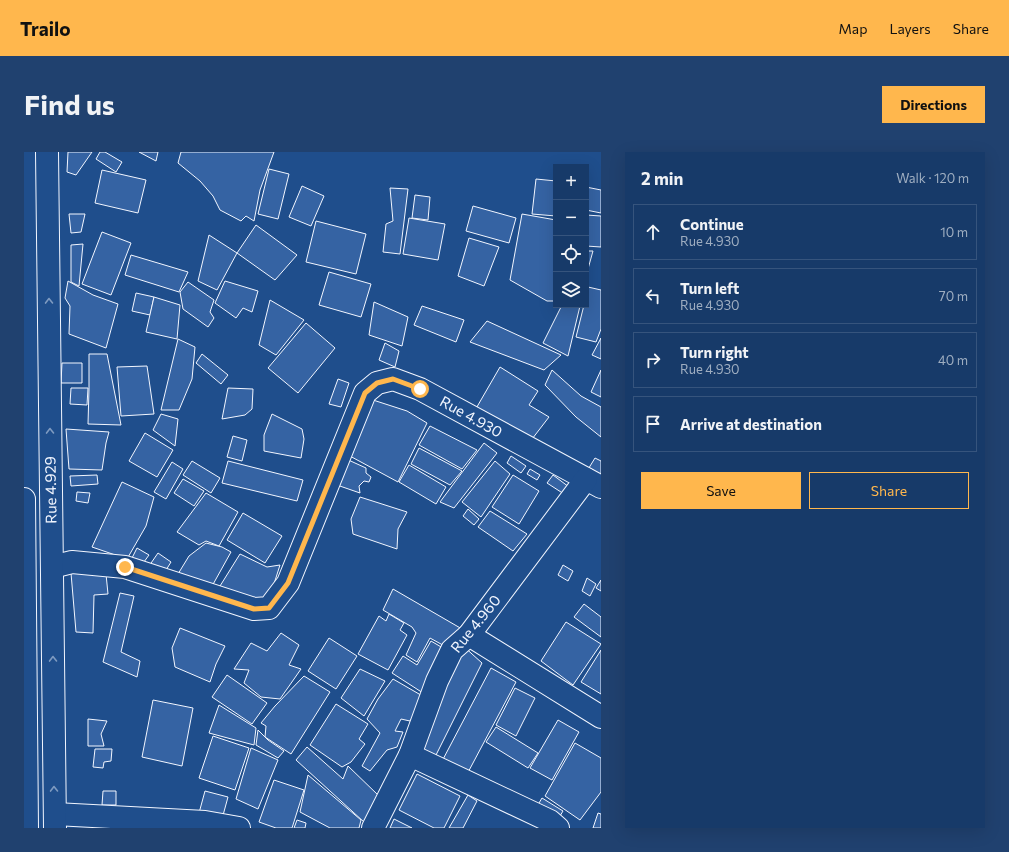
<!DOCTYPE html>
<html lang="en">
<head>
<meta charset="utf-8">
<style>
	:root { --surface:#173a69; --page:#20416f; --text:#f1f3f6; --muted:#9eadc0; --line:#36547d; --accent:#ffb74d }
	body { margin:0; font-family:Commissioner,sans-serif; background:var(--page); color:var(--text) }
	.controls { position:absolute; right:12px; top:12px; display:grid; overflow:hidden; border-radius:0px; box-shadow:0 4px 16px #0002 }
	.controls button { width:36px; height:36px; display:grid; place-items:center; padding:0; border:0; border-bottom:1px solid var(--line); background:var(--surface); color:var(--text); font:20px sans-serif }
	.stop { position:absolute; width:12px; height:12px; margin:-9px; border:3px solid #ffb74d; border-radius:50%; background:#fff }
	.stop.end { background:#ffb74d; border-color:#fff; box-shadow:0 1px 4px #0008 }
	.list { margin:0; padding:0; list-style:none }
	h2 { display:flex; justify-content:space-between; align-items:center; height:52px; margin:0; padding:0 16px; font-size:17px }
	h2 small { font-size:13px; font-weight:400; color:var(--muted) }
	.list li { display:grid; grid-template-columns:26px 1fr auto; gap:12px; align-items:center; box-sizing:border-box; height:56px; margin:0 8px 8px; padding:0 8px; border:1px solid var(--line); border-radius:0px }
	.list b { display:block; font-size:15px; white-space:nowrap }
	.list p { margin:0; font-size:13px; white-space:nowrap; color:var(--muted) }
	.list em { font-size:13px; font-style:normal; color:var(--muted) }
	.actions { display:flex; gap:8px; padding:12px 16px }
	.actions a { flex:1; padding:9px 0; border:1px solid var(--accent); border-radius:0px; text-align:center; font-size:14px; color:var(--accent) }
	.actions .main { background:var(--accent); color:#111 }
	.icon { flex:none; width:22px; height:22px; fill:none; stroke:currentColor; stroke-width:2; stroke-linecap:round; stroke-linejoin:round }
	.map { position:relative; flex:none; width:577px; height:676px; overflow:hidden; border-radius:0px }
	header { display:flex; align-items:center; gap:24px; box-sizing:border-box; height:56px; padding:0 20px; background:var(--accent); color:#111 }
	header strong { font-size:19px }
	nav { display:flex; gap:22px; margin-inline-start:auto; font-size:14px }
	.intro { display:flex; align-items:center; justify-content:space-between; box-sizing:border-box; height:96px; padding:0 24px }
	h1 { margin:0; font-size:28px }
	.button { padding:10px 18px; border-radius:0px; background:var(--accent); color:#111; font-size:14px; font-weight:700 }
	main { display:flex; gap:24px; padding:0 24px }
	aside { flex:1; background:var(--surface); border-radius:0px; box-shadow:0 4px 16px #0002 }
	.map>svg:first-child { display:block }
	.building { fill:#3563a3; stroke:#f2f6ff }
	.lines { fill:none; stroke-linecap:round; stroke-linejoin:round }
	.minor-casing { stroke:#f2f6ff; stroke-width:24 }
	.major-casing { stroke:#f2f6ff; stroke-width:24 }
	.minor { stroke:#1f4e8c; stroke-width:22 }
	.major { stroke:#1f4e8c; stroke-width:22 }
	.oneway { stroke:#7e9ac0 }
	.route { stroke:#ffb74d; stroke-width:5 }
	.labels { text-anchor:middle; stroke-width:3; stroke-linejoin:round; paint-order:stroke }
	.street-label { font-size:15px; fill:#f2f6ff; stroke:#1f4e8c }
</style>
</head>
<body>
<header>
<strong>Trailo</strong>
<nav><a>Map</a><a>Layers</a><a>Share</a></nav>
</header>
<div class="intro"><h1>Find us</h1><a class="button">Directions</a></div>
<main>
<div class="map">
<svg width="577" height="676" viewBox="0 0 577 676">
	<rect width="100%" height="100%" fill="#1f4e8c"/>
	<g class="building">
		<polygon points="44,0 68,0 52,23 43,20"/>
		<polygon points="76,0 81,0 98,10 92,20 72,7"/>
		<polygon points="115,0 134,0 132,9"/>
		<polygon points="157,0 250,0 236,38 230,69 222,64 217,69 196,58 189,44 176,29 154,11"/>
		<polygon points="245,17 265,22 254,67 234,62"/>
		<polygon points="78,18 122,28 114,61 71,51"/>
		<polygon points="512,27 532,29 532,64 508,62"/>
		<polygon points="278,34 300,44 287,74 265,65"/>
		<polygon points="562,35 577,38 577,61 562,58"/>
		<polygon points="366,36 384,37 376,102 359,100 362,72 369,69"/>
		<polygon points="391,43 406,45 404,68 388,66"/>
		<polygon points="449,54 492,66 485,91 442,79"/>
		<polygon points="45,62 61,62 57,80 47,81"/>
		<polygon points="498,62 532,68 532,149 523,149 486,128"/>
		<polygon points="562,63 577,64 577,95 562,94"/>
		<polygon points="385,66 421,72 414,108 379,102"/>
		<polygon points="292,69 342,82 332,122 282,110"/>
		<polygon points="232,73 273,103 251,128 213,101"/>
		<polygon points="78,80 107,91 87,143 58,132"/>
		<polygon points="185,83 213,101 193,138 174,129"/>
		<polygon points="445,86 475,95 460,134 434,124"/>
		<polygon points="59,92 55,134 47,130 47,93"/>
		<polygon points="562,99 569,99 562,124"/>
		<polygon points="107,103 164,120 155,140 101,123"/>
		<polygon points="305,120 347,132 337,165 295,153"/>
		<polygon points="44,129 69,143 94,152 82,196 45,182 46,154 41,146"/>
		<polygon points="201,129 234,139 228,160 219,156 212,166 191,151"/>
		<polygon points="164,130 190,148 186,160 190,166 184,175 159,157 156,140"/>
		<polygon points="564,135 577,138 577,177 572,190 552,185 560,153 562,153 562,143"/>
		<polygon points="112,141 130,145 126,163 108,159"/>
		<polygon points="130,145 156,153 153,187 122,180"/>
		<polygon points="246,148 280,168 252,203 235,193"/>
		<polygon points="350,150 384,165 378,194 345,183"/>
		<polygon points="538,153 554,153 556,154 544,204 519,191"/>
		<polygon points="398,154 440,168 432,190 390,173"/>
		<polygon points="463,169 537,203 520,218 446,190"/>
		<polygon points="282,171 311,196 274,241 244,216"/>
		<polygon points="577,186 577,207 568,203"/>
		<polygon points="154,187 171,195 168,227 155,258 137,258"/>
		<polygon points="361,191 375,199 371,215 355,208"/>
		<polygon points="65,202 83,202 97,273 64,272 65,237"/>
		<polygon points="178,202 204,223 197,232 172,211"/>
		<polygon points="38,211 58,211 58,231 37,231"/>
		<polygon points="123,214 130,262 97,264 93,215"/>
		<polygon points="476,215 514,239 505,253 525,265 505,291 450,260"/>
		<polygon points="528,218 557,244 577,255 577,285 552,265 521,233"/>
		<polygon points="577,218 577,245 567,240"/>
		<polygon points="314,227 325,231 317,255 305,252"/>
		<polygon points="47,236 64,236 63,253 46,252"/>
		<polygon points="204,236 229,237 228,257 221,263 198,267"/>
		<polygon points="349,248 383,259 403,271 374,330 324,303"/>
		<polygon points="137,262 154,267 151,294 129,278"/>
		<polygon points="248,262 278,277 280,287 277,306 240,299 240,283"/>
		<polygon points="406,274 453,298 438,317 395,293"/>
		<polygon points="42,277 85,280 82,291 78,318 45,317"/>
		<polygon points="121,281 149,298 133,325 105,309"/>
		<polygon points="209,284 223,288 218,309 203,305"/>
		<polygon points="460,291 473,301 430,356 416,350"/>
		<polygon points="395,296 438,319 426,333 387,312"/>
		<polygon points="487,304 502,314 497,321 483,311"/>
		<polygon points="320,306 342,316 342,321 347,325 345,330 340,329 335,334 336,341 310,332"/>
		<polygon points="571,306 577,309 577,323 563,319"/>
		<polygon points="168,309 196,326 187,341 159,323"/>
		<polygon points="204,309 279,328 273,349 198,331"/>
		<polygon points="471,309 486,322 457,365 438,350"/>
		<polygon points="148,310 159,317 142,347 130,340"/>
		<polygon points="385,313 422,335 412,352 375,330"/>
		<polygon points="506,317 516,323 513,328 503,322"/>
		<polygon points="73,323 74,332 47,334 46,324"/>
		<polygon points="489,323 515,339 495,372 468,355"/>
		<polygon points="529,323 545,335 540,342 523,331"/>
		<polygon points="159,327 180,339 170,354 150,341"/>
		<polygon points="98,330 130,345 122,374 103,407 68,395"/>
		<polygon points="53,340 66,341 64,351 52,349"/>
		<polygon points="182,341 214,360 195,394 182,389 175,393 153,380"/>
		<polygon points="336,345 383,360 374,377 373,397 329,382 327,367"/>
		<polygon points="444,357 455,367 450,373 439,364"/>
		<polygon points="466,359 503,382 489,399 454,375"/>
		<polygon points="219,361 258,384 241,411 203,388"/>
		<polygon points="182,391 198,395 207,400 187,436 154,422 165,404"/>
		<polygon points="113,396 125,403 117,414 107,408"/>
		<polygon points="134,401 147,410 139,423 125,414"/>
		<polygon points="216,402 243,415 256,413 249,435 232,454 196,434"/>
		<polygon points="539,413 549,419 544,429 534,423"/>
		<polygon points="47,421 82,422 84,442 70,443 69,481 52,480"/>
		<polygon points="563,426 572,432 566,444 558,439"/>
		<polygon points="577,428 577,439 572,436"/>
		<polygon points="369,437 438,477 426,497 406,486 393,510 382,503 392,481 388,475 359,458"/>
		<polygon points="96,441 110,444 97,500 116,509 113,525 79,510"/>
		<polygon points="560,452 577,465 577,485 550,465"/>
		<polygon points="365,462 380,471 376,478 383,483 364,518 334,502 355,464 362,469"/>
		<polygon points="542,470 577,492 549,533 517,509"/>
		<polygon points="156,476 201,494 192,512 186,530 151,515 148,496"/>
		<polygon points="257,481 275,493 265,513 277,517 256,547 237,545 220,531 225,518 210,517 227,491 243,499"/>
		<polygon points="305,486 333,504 312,537 284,519"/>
		<polygon points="407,489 424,499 399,541 368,521 379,504 393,513"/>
		<polygon points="437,492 458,511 408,611 391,603"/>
		<polygon points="577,498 577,542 557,530"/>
		<polygon points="467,516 492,530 441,626 416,613"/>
		<polygon points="336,517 361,529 340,564 317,546"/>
		<polygon points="203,523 243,551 228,572 188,545"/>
		<polygon points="280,524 306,540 267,602 241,585 242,574 237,571 251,554"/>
		<polygon points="369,527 402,546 386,569 377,567 371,579 379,580 373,595 363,598 346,619 338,614 356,581 343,567 354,547"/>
		<polygon points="491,536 511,546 492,584 472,573"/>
		<polygon points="129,548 169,556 158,614 118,605"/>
		<polygon points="312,552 344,572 335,587 341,592 327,610 318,615 286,593"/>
		<polygon points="195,553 232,576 230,593 185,581"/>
		<polygon points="64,567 83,569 77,582 80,594 64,594"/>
		<polygon points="534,568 555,580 528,628 506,616"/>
		<polygon points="472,575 514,601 504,616 462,590"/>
		<polygon points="234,578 244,588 260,599 254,606 232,593"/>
		<polygon points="189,584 225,596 211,638 175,626"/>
		<polygon points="551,591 577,606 577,640 556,668 521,644"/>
		<polygon points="283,595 319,627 324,614 354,643 340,670 272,608"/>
		<polygon points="227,596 254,608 234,657 212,647"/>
		<polygon points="71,597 88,597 87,609 80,610 79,616 69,615"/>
		<polygon points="393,622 436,644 420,676 410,676 375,658"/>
		<polygon points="284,623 337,668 335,676 306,676 276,660"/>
		<polygon points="250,628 280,638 268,676 252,676 235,670"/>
		<polygon points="79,639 92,639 92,653 78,653"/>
		<polygon points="181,639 204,645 198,667 175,661"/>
		<polygon points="444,643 453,649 439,676 425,676"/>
		<polygon points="518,646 539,659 533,669 512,656"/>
		<polygon points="574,661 577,662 577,676 569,676"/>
		<polygon points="370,667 388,676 366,676"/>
		<polygon points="273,668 282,671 281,676 270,676"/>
	</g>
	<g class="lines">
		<defs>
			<g id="minor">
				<polyline points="28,415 48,410 101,415 230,457 245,456 264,431 341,241 353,231 369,227 396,237 577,335"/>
				<polyline points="445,483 577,565"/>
				<polyline points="386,603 526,669 534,676"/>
				<polyline points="31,662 181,670 215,676"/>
				<polyline points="349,676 386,603 413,529 428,498 445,483 562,327"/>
			</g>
			<g id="major">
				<polyline points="23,0 31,676"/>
				<polyline points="0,347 3,676"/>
			</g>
		</defs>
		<use href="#minor" class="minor-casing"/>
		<use href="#major" class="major-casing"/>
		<use href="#minor" class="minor"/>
		<use href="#major" class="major"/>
	</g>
	<defs><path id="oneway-chevron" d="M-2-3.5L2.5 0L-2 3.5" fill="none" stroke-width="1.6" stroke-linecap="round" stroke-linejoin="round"/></defs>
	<g class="oneway">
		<use href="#oneway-chevron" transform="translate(25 149) rotate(-91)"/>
		<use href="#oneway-chevron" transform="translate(26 279) rotate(-91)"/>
		<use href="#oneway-chevron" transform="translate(29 507) rotate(-91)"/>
		<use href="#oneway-chevron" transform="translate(30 637) rotate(-91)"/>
	</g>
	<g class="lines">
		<polyline class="route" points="101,415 230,457 245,456 264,431 341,241 353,231 369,227 396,237"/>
	</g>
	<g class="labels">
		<g class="street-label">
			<text transform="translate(447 265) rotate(29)" y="5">Rue 4.930</text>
			<text transform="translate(27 338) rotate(-91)" y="5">Rue 4.929</text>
			<text transform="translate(452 472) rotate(-51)" y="5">Rue 4.960</text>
		</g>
	</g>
</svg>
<div class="controls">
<button>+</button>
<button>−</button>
<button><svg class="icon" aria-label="locate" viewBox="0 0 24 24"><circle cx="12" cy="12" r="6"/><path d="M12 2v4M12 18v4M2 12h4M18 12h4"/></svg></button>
<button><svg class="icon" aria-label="layers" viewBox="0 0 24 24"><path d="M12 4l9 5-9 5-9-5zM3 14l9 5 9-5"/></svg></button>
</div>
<div class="stop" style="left:396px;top:237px"></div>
<div class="stop end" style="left:101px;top:415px"></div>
</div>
<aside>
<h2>2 min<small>Walk · 120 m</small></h2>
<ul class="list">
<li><svg class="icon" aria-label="ahead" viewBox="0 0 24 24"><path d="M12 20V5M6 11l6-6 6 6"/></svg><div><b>Continue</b><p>Rue 4.930</p></div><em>10 m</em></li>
<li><svg class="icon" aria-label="left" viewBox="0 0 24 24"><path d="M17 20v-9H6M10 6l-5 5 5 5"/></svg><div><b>Turn left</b><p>Rue 4.930</p></div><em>70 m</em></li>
<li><svg class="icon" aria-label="right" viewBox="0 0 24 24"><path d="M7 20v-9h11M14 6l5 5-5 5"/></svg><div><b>Turn right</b><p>Rue 4.930</p></div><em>40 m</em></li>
<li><svg class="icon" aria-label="arrive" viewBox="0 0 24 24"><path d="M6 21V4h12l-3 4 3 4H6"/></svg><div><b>Arrive at destination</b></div></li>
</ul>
<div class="actions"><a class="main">Save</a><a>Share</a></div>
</aside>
</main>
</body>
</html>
